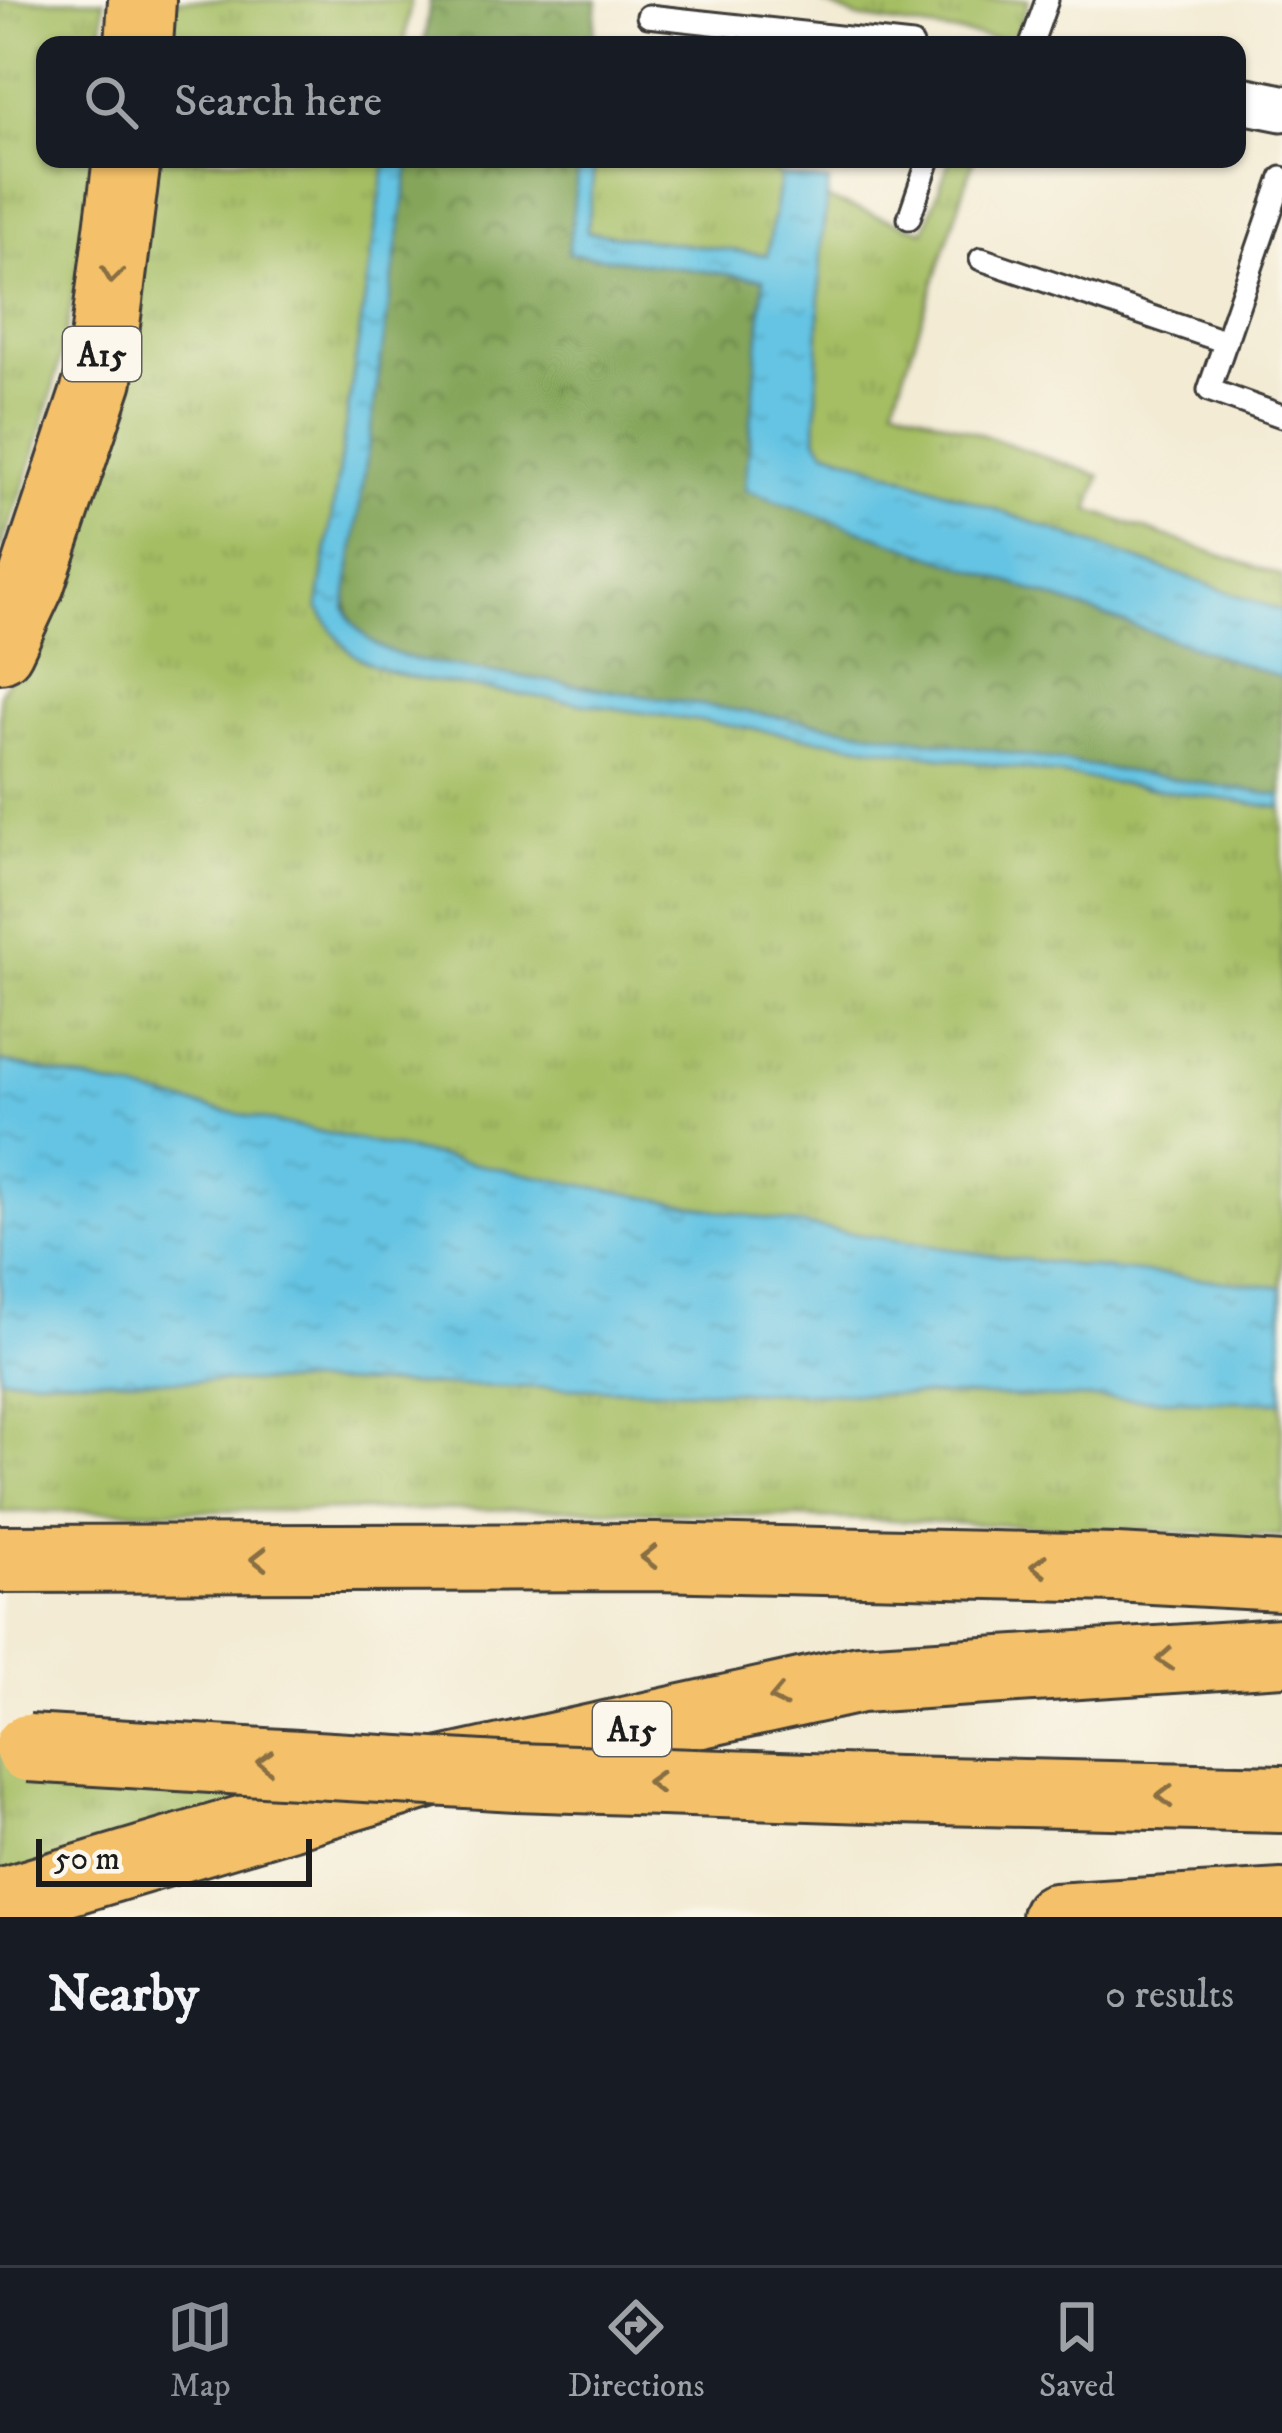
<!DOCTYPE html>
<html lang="en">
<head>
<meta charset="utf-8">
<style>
	:root { --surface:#171b24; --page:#20242c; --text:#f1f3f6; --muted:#9ea1a6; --line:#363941; --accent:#8c9099 }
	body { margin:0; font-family:"IM FELL DW Pica",serif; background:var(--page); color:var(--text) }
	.scale { position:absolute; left:36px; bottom:30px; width:276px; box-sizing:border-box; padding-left:12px; border:6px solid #1c1c1c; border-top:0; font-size:33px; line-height:42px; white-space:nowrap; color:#1c1c1c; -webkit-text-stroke:9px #fbf7ec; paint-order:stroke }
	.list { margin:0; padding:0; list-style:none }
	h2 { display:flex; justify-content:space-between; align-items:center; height:156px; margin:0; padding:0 48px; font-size:51px }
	h2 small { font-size:39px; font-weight:400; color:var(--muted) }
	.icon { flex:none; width:66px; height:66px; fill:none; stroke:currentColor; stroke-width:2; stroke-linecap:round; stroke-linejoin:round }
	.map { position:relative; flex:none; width:1282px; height:1917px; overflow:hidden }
	.search { position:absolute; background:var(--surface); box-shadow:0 3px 9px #0004; left:36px; right:36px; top:36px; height:132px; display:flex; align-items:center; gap:30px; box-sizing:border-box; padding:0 42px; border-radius:24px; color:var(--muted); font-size:45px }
	.sheet { height:348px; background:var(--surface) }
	nav { display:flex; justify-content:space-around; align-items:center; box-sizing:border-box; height:168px; border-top:3px solid var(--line); background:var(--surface); font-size:33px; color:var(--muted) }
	nav a { display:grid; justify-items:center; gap:6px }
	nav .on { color:var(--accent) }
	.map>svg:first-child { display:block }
	.grass { fill:url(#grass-tufts); stroke:#606d40; stroke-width:3 }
	.forest { fill:url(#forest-crowns); stroke:#50603b; stroke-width:3 }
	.water { fill:url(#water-ripples); stroke:#407080; stroke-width:3 }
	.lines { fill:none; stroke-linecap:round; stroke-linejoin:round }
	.lane-casing { stroke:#3c3b38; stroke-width:27 }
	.street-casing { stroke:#3c3b38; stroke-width:51 }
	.highway-casing { stroke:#3c3b38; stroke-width:72 }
	.lane { stroke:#fff; stroke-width:21 }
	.street { stroke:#fff; stroke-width:45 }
	.highway { stroke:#f4c16a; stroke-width:66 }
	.highway-bridge-casing { stroke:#3c3b38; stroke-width:72; stroke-linecap:butt }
	.highway-bridge { stroke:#f4c16a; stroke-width:66 }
	.oneway { stroke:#886e43 }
	.labels { text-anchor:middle; stroke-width:10; stroke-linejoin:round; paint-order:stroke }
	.shield { fill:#fbf7ec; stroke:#5f5e5a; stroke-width:3 }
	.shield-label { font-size:33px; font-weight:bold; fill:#1c1c1c }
</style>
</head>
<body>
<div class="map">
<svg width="1282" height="1917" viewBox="0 0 1282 1917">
	<defs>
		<pattern id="grass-tufts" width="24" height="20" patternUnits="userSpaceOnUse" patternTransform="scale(3)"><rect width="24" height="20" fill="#a5be64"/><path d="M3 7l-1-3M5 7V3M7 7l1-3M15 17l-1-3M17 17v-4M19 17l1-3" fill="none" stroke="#8da356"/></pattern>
		<pattern id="forest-crowns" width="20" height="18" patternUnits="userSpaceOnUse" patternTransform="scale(3)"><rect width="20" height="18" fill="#84a55a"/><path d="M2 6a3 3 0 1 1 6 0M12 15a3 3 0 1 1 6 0" fill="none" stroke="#6b864a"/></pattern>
		<pattern id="water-ripples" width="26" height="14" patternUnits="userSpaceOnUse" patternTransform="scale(3)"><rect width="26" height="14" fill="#65c4e3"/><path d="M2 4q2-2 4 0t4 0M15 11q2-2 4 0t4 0" fill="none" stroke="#57a8c2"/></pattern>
	</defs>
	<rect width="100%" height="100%" fill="#fbf7ec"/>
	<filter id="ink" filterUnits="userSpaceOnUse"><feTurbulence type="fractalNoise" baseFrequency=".00833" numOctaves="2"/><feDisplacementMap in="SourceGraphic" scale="24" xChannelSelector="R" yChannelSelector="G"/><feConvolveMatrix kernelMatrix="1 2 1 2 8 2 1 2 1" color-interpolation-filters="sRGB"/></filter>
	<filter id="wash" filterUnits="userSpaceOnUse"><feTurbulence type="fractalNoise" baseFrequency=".004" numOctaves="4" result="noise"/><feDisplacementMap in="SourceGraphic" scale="48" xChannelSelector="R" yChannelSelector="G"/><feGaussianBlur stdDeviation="2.7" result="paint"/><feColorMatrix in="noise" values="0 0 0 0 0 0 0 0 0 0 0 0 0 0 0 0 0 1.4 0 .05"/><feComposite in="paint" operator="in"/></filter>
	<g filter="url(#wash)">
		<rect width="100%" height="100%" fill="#f3ebd4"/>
		<g class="grass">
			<path d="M0 0H104L101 45H45V159H92C77 303 53 416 0 551Z"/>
			<polygon points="159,0 411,0 404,45 155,45"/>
			<polygon points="816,0 1029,0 1014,41 858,18"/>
			<path d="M144 159H386L318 607C349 659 359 664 418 679L1282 808V1536L590 1509 0 1512V695L58 584Z"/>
			<polygon points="595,159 780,159 774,174 781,175 768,255 586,232"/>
			<polygon points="950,159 974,159 894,404 1100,476 1089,510 1282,576 1282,611 825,449 816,438 821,245 827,199 924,231"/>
			<polygon points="0,1749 353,1768 0,1885"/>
		</g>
		<g class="forest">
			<polygon points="430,0 597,0 593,45 424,45"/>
			<path d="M410 159H579L569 253 764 279 746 490 1282 678V796L420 661C378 650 344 638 346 588Z"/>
		</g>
		<g class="water">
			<path d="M386 159H410L345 608C360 642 385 652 420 661L1282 796V808L418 679C359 664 349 659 318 607Z"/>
			<polygon points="579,159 595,159 587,232 767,255 781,175 829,182 821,245 816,438 825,449 1282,611 1282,678 745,490 764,279 568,253"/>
			<path d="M0 1061C325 1135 653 1205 983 1254 1082 1268 1183 1276 1282 1287V1402L0 1377Z"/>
		</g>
	</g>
	<g filter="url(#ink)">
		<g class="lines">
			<defs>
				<g id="lane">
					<polyline points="648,16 912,45"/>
					<polyline points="1031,45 1047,0"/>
					<polyline points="1282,178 1209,390 1282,416"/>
					<polyline points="909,218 929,159"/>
					<polyline points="981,259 1226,342"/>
				</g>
				<polyline id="street" points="1237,99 1282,108"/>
				<g id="highway">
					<polyline points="139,45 142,0"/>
					<polyline points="0,649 31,583 99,379 127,159"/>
					<polyline points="0,1559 656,1557 1116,1568 1282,1577"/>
					<polyline points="898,1790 1282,1799"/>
					<polyline points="0,1902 429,1774 860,1679 1282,1652"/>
					<polyline points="1055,1917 1282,1903"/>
				</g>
			</defs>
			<use href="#lane" class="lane-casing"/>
			<use href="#street" class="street-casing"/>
			<use href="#highway" class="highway-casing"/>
			<use href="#lane" class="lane"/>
			<use href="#street" class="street"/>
			<use href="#highway" class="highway"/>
			<defs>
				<polyline id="highway-bridge" points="28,1748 516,1777 898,1790"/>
			</defs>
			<use href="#highway-bridge" class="highway-bridge-casing"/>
			<use href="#highway-bridge" class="highway-bridge"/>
		</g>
		<defs><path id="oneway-chevron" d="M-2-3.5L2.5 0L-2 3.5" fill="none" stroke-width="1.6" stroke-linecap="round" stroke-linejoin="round" transform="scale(3)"/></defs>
		<g class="oneway">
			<use href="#oneway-chevron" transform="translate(112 275) rotate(97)"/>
			<use href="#oneway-chevron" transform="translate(649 1557) rotate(-180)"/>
			<use href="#oneway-chevron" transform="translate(259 1559) rotate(180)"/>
			<use href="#oneway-chevron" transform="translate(1039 1566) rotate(-179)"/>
			<use href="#oneway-chevron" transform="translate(1165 1659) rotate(176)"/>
			<use href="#oneway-chevron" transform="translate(778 1697) rotate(168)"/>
			<use href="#oneway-chevron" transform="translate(265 1762) rotate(-177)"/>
			<use href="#oneway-chevron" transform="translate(655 1782) rotate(-178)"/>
			<use href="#oneway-chevron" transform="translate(1165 1796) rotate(-179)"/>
		</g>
	</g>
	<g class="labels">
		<g class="shield">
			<rect x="63" y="327" width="78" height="54" rx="9"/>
			<rect x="593" y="1702" width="78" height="54" rx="9"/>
		</g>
		<g class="shield-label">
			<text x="102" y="366">A15</text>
			<text x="632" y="1741">A15</text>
		</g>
	</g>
</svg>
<div class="scale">50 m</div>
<div class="search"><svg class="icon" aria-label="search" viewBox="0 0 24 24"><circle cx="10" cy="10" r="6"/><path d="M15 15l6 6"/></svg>Search here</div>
</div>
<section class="sheet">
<h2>Nearby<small>0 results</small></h2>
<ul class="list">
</ul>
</section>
<nav>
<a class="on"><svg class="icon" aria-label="map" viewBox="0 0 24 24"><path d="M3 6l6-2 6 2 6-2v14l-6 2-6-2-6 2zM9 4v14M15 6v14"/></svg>Map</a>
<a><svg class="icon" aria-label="directions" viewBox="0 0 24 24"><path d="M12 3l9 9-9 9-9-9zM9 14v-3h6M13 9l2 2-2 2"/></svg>Directions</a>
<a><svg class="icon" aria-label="saved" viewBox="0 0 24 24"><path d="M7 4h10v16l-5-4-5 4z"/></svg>Saved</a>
</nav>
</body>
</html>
